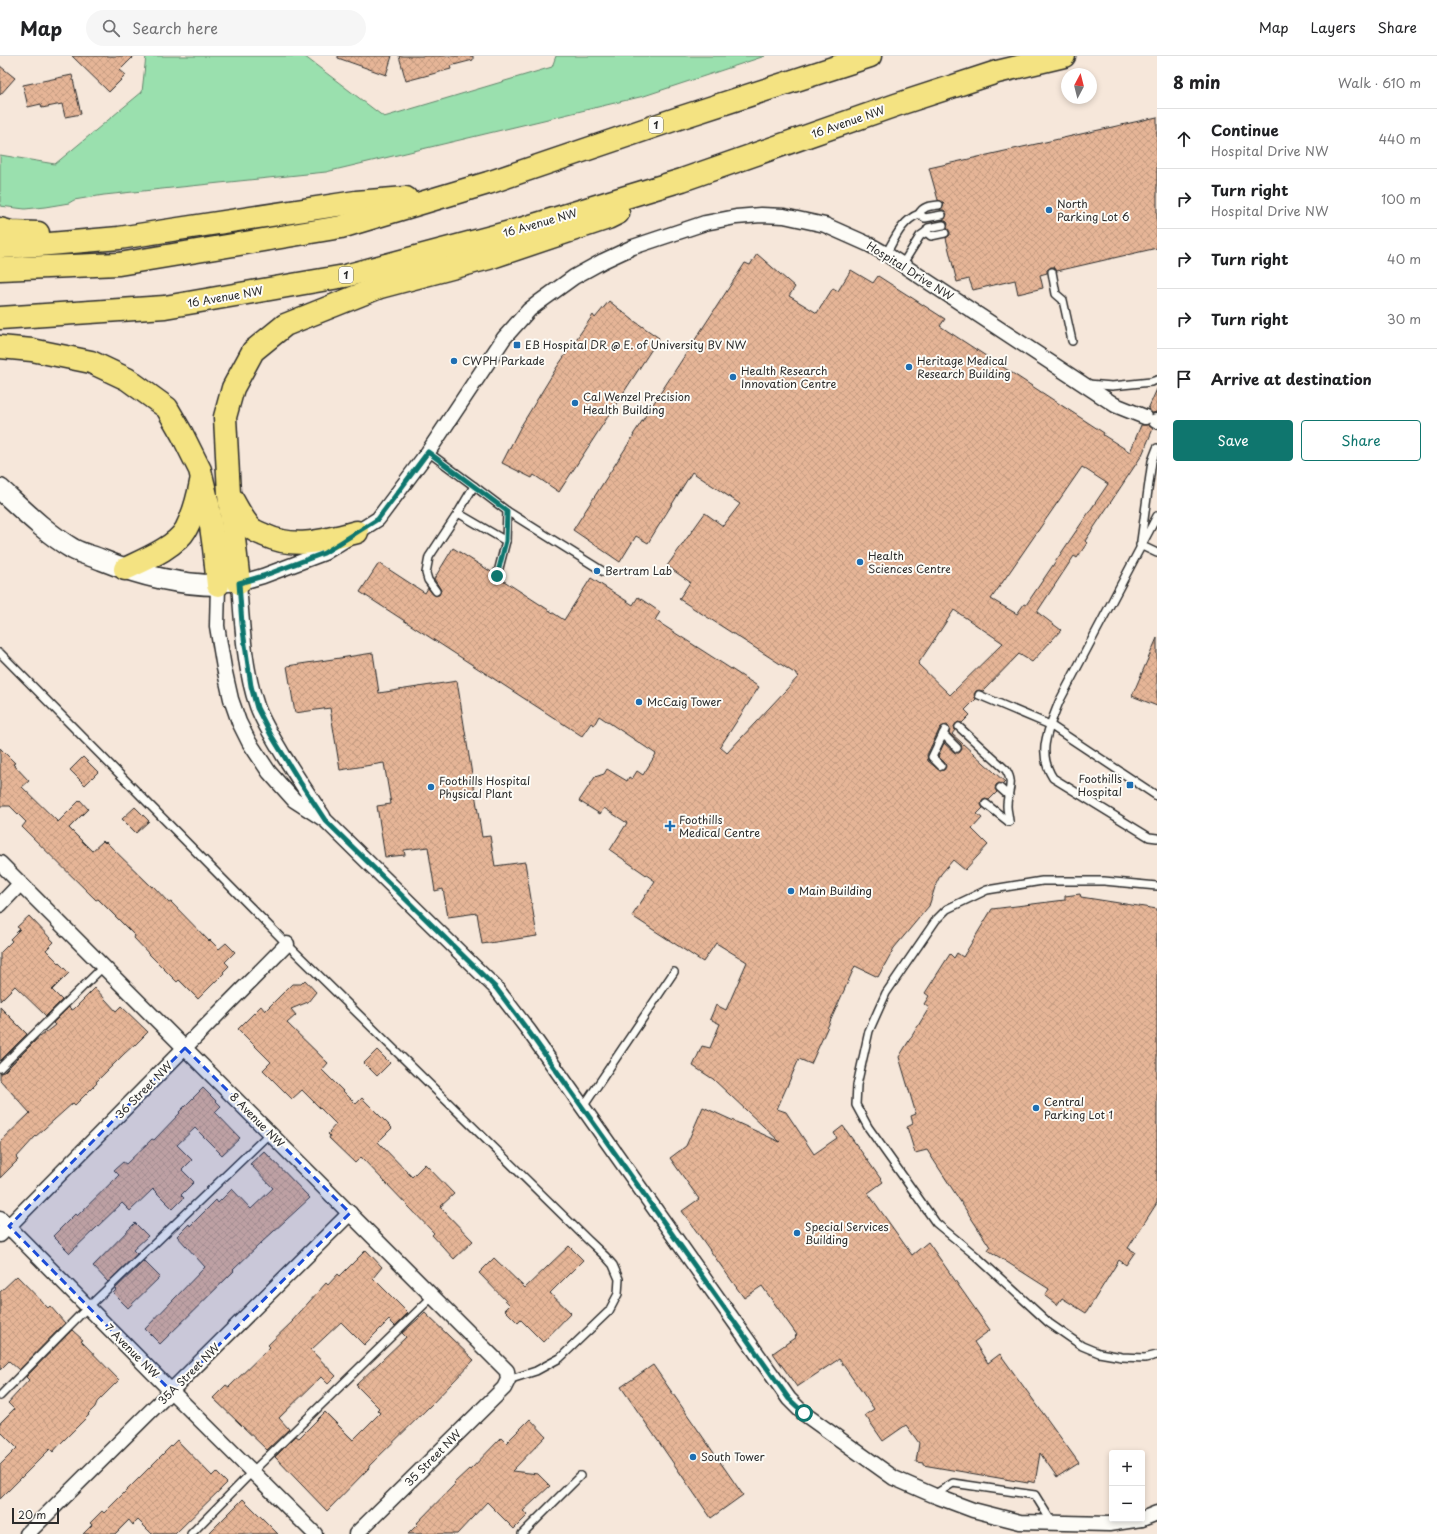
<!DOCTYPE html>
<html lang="en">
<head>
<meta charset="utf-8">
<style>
	:root { --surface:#fff; --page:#f6f6f6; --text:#202124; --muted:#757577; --line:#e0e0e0; --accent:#0f766e }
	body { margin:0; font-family:"Playpen Sans",sans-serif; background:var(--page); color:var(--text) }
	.controls { position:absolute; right:12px; bottom:12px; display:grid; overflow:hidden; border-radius:4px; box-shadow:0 2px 6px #0003 }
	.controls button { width:36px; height:36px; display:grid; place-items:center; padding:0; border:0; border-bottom:1px solid var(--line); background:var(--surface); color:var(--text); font:20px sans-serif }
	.compass { position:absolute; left:1061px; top:12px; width:36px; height:36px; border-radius:50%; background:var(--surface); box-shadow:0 2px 6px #0003; rotate:7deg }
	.scale { position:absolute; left:12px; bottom:10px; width:47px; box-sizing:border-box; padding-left:4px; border:2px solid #2b2b2b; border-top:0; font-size:11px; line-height:14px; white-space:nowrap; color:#2b2b2b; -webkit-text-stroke:3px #fdfcf7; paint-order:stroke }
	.stop { position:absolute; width:12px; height:12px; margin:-9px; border:3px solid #0f766e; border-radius:50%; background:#fff }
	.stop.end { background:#0f766e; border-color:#fff; box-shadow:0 1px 4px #0008 }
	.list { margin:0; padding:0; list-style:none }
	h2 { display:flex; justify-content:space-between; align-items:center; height:52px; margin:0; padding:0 16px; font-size:17px }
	h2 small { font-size:13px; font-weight:400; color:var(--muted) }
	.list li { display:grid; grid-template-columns:26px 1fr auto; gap:12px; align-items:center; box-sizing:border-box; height:60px; padding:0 16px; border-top:1px solid var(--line) }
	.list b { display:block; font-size:15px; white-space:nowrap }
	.list p { margin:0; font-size:13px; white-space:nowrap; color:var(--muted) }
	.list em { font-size:13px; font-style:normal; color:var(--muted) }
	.actions { display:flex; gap:8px; padding:12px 16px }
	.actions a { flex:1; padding:9px 0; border:1px solid var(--accent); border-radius:4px; text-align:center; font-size:14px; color:var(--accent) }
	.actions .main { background:var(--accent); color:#fff }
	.icon { flex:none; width:22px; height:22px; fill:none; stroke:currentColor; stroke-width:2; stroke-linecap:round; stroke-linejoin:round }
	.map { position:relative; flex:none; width:1157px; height:1478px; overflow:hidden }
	header { display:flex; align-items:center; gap:24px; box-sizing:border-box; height:56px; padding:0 20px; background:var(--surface); border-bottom:1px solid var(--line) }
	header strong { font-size:19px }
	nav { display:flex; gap:22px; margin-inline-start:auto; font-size:14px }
	.search { width:280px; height:36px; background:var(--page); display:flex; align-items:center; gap:10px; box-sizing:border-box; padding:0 14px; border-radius:22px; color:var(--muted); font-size:15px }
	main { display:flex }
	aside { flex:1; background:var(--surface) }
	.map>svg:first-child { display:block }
	.green { fill:#9ae0ae; stroke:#62866c }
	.building { fill:url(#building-cross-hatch); stroke:#2b2b2b; fill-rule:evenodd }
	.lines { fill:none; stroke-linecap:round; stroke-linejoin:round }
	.lane-casing { stroke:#2b2b2b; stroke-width:10 }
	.street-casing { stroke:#2b2b2b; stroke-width:17 }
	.secondary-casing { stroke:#2b2b2b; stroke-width:23 }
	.highway-casing { stroke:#2b2b2b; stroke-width:25 }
	.lane { stroke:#fdfcf7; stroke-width:7 }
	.street { stroke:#fdfcf7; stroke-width:14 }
	.secondary { stroke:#fdfcf7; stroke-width:20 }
	.highway { stroke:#f4e382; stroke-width:22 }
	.route { stroke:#0f766e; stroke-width:5 }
	.marked { fill:#1d4ed8; fill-opacity:0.2; stroke:#1d4ed8; stroke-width:3; stroke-dasharray:8 5; stroke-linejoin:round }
	.poi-dot { fill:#1f6fb2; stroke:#fdfcf7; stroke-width:1.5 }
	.labels { text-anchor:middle; stroke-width:4; stroke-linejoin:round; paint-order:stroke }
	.shield { fill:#fdfcf7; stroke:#6a6a68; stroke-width:1 }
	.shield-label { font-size:10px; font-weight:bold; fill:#2b2b2b }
	.street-label { font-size:11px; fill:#2b2b2b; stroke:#fdfcf7 }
	.poi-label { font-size:11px; fill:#2b2b2b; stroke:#fdfcf7; text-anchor:start }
</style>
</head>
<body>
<header>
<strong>Map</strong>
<div class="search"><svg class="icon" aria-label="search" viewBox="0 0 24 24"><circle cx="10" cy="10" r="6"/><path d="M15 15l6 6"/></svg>Search here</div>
<nav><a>Map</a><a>Layers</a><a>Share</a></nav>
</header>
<main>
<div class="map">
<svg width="1157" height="1478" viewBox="0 0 1157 1478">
	<defs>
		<pattern id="building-cross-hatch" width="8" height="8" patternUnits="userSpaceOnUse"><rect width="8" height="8" fill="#e6b597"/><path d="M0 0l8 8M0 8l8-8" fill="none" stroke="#c59c82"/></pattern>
	</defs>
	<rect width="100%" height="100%" fill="#f6e7da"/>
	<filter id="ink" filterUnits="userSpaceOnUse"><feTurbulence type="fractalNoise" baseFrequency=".025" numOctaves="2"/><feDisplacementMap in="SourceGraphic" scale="8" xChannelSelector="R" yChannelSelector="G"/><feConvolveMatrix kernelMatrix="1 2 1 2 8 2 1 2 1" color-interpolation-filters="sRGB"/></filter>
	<g filter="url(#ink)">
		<polygon class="green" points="146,0 304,0 384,61 552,11 556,0 765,0 644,40 326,116 104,139 74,144 69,147 45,151 25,153 0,150 0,99 55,108 142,36"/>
		<g class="building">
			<polygon points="72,0 134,0 120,14 126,19 109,36"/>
			<polygon points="338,0 392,0 386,19 338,2"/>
			<polygon points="399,0 473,0 473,4 450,10 451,13 406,25"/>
			<polygon points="0,10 15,22 0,39"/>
			<polygon points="72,19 81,58 65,61 62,48 42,52 41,48 28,51 23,29"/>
			<polygon points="1157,61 1157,192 1057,215 1054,211 1051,211 1047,214 1047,217 1040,219 1043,232 1018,238 1015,224 973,234 969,223 957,226 946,182 950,179 950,176 947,172 948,168 947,166 942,164 945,163 947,158 944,154 940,154 943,151 944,148 941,145 938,144 929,112"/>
			<path d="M757 198 795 231 789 240 817 257 833 232 838 235 851 214 873 227 878 220 945 263 940 270 1104 377 1103 379 1130 396 1141 369H1148L1153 373 1142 399 1085 485 1087 487 1077 502 1074 500 1037 556 1061 574 1032 606 1019 598 983 635 979 634 976 635 974 639 976 643 965 654 970 659 962 667 958 666 954 670 955 674 952 678 1005 726 1003 728 999 727 996 729 995 733 997 736 989 744 985 743 982 745 981 749 983 752 977 758 982 762 972 773 988 789 965 814 953 804 941 818 936 828 929 850 894 892 878 921 855 910 811 1008 799 1003 777 1053 786 1056 814 1098 837 1082 834 1077 843 1070 883 1126 868 1137 912 1199 928 1186 990 1274 974 1286 988 1307 1000 1298 1079 1407 1057 1421 1040 1397 1035 1427 1028 1425V1427L923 1409V1407L916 1406 919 1387 906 1369 883 1385 865 1359 874 1353 839 1303 797 1331 773 1297 796 1281 795 1280 797 1279 762 1230 744 1242 682 1155 699 1143 670 1102 686 1090 703 1051 780 1086 713 1023 693 1010 702 990 710 992 720 968 710 963 716 949 726 954 747 906 716 887 703 906 632 860 655 825 610 794 627 767 604 752 600 758 579 745 595 721 604 718 607 713 627 725 629 721 632 723 637 715 643 719 656 698 599 660 594 669 591 667 582 680 360 536 379 507 425 537 428 532 434 539H439L441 534 434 523 453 492 493 517 492 521 494 524 498 525 501 523 564 564 591 522 633 549 638 541 660 556 655 564 759 631 720 691 727 697 799 620 679 543 690 526 667 510 705 457 723 470 740 448 692 416 648 487 636 480 620 506 573 474 634 379H633L745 207 750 209ZM1082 411 1108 428 1026 549 1024 548 1017 558 991 543ZM954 554 1003 587 950 639 918 608ZM947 669 950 673 949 677 961 688 962 693 959 697H955L944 687 938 700 945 707 946 711 944 714 940 715 928 705 927 699 940 672 943 670Z"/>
			<polygon points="609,245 633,264 659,282 559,436 534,419 532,422 502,407 521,370 557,311 593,259 595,262"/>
			<polygon points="1157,333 1157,356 1152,357 1148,353"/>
			<polygon points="1157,582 1157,650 1132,640"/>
			<polygon points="373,597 379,637 457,625 482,781 490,780 495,810 525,806 537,880 482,888 477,857 448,861 443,833 435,835 428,791 404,794 405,799 385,801 377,750 391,748 384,707 340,714 330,652 295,657 287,610"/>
			<polygon points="0,692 15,707 13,708 29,725 22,731 58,766 80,744 88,753 69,772 92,795 103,785 105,787 106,786 152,831 153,830 169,847 171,846 209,885 210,884 219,893 226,887 235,896 225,906 229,910 223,916 224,917 198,943 179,924 177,926 150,899 134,882 135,880 98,843 96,844 22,771 26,766 10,750 0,750"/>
			<polygon points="83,701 98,716 85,729 70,714"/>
			<polygon points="135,751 149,765 136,777 122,763"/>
			<polygon points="1080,838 1081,841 1157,853 1157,1147 1128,1192 1135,1196 1126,1209 1119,1204 1086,1257 1062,1242 1057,1249 1045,1240 1049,1233 988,1194 990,1191 927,1094 915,1097 907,1071 913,1068 911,1060 916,1058 899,1001 929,952 924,948 929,940 925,937 950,898 954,902 957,897 963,901 992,853 1065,844 1065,840"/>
			<polygon points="29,860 54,886 46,894 69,917 52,934 62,944 46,960 15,930 0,945 0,897 12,885 10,883 20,873 17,871"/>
			<polygon points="305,924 316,936 308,946 291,953 296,959 287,967 328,1007 322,1014 356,1048 362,1042 392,1072 378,1086 412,1121 425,1108 454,1138 440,1151 473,1185 454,1203 432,1179 434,1177 361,1101 355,1107 329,1082 330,1080 328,1078 330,1076 329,1076 336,1068 302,1034 292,1043 263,1014 271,1006 238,973 261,950 265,955 292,928 301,928"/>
			<polygon points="95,932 116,955 121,950 148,976 135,989 135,988 124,998 96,1026 97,1027 75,1049 73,1047 35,1081 16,1102 18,1104 0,1122 0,1086 30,1057 0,1024 0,1017 4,1016 35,985 55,969 53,967 69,951 72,954 74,953"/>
			<polygon points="0,951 27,978 0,1005"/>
			<polygon points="377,994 390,1007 377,1020 364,1007"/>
			<polygon points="203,1032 221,1050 215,1056 240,1082 222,1099 195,1072 177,1089 192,1104 182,1114 194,1126 181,1139 184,1142 173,1153 153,1133 130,1155 122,1147 70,1197 53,1180 75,1158 77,1160 119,1119 114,1114 123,1106 126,1108 152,1083 154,1084 180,1057 179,1056"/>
			<polygon points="264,1095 310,1142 261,1187 233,1214 234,1215 160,1288 145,1273 205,1211 177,1180 189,1168 190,1170 216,1144 218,1147 232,1133 251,1153 273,1132 250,1108"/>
			<polygon points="135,1167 148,1180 133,1194 137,1198 108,1226 93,1210"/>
			<polygon points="569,1190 583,1204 550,1237 571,1257 543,1286 521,1264 518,1267 505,1254 510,1249 479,1217 494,1202 525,1232"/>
			<polygon points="366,1194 382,1211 373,1222 408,1257 395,1270 389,1264 364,1289 341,1266 311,1294 336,1320 328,1328 321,1321 279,1362 289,1373 267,1394 213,1342 226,1329 229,1331 270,1291 268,1289 293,1265 292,1265 326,1227 328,1229 338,1218 340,1220"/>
			<polygon points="144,1205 160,1221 128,1252 113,1237 116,1234 115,1233"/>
			<polygon points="17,1220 48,1252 50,1250 65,1267 19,1314 9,1305 0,1314 0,1236"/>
			<polygon points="425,1257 474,1304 431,1349 369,1410 369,1412 327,1455 275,1401 296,1380 299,1382 325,1356 353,1384 380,1357 377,1354 379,1352 356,1329 406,1281 402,1277"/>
			<polygon points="72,1274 83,1284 81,1285 119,1324 97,1346 95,1351 88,1358 89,1359 61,1387 53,1396 50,1393 0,1443 0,1409 17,1392 0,1375 0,1367 14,1353 8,1347 29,1324 26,1321"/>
			<polygon points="653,1309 743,1439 711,1462 621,1331"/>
			<polygon points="530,1363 546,1380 512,1415 538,1418 550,1430 523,1455 528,1459 514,1473 487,1446 457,1478 408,1478 418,1468 417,1467 455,1428 454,1427 469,1413 470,1414 501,1382 506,1387"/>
			<polygon points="177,1384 212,1420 216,1416 227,1427 175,1478 152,1478 138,1464 133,1469 129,1464 115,1478 83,1478 92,1469 90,1467 102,1455 104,1457"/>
			<polygon points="243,1443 278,1478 208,1478"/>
		</g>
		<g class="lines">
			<defs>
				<g id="lane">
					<path d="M919 158C923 150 930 150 939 149"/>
					<polyline points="926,176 931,180 945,177"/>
					<path d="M886 198C894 184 902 164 919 158L925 162 942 159"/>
					<polyline points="902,209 920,180 926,176 928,172 943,169"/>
					<polyline points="1052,216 1056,238 1063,244 1072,285"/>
					<polyline points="1088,328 1112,330 1151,326 1157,324"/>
					<polyline points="428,396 474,430 458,457 429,501 426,517 428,524 436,535"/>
					<polyline points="474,430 507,455 506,485 497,520"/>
					<polyline points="507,455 604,516"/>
					<polyline points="458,457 506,485"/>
					<path d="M1157 460 1059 646C1049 672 1036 696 1053 722L1149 781 1157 782"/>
					<polyline points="1141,485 1152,405 1157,392"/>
					<polyline points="1140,489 1157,497"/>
					<polyline points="0,597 287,888 588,1184 606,1201 613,1209 619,1223 618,1238 609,1255 560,1302 536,1315 508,1324"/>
					<polyline points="979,639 1050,669 1157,740"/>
					<path d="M959 671 1006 714C1015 728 1007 735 1007 750 1007 755 1009 761 1009 766"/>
					<polyline points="943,678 957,692"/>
					<polyline points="941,710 932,701 945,674"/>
					<polyline points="1000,732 1009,740"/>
					<polyline points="986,748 1009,766"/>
					<polyline points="1157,830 1104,825 1042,825 987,834 947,853 936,864 886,937 869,975 857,1029 856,1049 868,1071 936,1167 976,1200 1049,1267 1082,1290 1099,1297 1122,1301 1145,1302 1157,1299"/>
					<polyline points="0,1012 103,911"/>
					<polyline points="583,1051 674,916"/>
					<polyline points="0,1340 79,1260 270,1077"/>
					<polyline points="934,1439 953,1427 1035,1439 1053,1468"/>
					<polyline points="191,1478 253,1415 433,1240"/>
					<polyline points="522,1478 580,1420"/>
				</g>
				<g id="street">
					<polyline points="1156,365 1157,365"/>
					<path d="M239 527C242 566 244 613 257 650 263 667 274 683 283 699 296 719 309 740 323 760"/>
					<polyline points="0,807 507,1315 508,1324 504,1332 356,1478"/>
					<polyline points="0,849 20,828"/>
					<polyline points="0,1162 172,1336 315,1478"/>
					<polyline points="0,1179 287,888"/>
					<polyline points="1141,1463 1109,1468 1020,1466 973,1454 933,1439 894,1422 803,1357 789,1343 529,975 496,932 325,764 294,744 269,716 249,686 239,666 231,643 224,612 217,570 218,529 239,527 263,520 324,497 378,463 428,396 504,282 529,254 538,247 574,221 603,205 633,191 705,167 736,161 761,159 784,160 825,169 870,189 886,198 1115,349 1145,361"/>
					<polyline points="1142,1463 1157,1457"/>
					<polyline points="27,1478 350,1157"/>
				</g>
				<path id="secondary" d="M0 433C23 454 46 477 73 493 82 498 93 500 102 504 139 519 177 529 218 529"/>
				<g id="highway">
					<polyline points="0,173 11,176 38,177"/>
					<polyline points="0,191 38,189 119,182 356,146 406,142"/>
					<polyline points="0,213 119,208 341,171 488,127 679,62 870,0"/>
					<polyline points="0,262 165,251 345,220 521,173 682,124 896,49 997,16 1064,0"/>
					<polyline points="0,291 32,294 91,306 127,323 167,352 182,378 200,414 208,448 214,492 218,529"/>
					<path d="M232 443C238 453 243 464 251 472 254 475 260 477 264 479 296 494 325 484 357 476"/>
					<path d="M125 513C144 504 176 491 186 473 194 458 198 442 201 426"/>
					<polyline points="239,527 229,438 225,361 233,332 253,295 285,269 380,231 489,202 608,162 618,157"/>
				</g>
			</defs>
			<use href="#lane" class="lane-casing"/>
			<use href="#street" class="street-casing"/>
			<use href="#secondary" class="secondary-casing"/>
			<use href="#highway" class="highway-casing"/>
			<use href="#lane" class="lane"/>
			<use href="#street" class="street"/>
			<use href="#secondary" class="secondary"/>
			<use href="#highway" class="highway"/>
		</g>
	</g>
	<g class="lines" filter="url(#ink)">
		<polyline class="route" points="497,520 506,485 507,455 428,396 378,463 324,497 263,520 239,527 242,568 251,630 257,652 271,679 300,726 325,764 496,932 529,976 789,1343 804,1357"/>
	</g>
	<path class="marked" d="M185 992 350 1157 172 1336 9 1170Z"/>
	<g class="poi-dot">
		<circle cx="1049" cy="154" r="4"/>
		<rect x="513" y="285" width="8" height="8" rx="2"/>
		<circle cx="454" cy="305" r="4"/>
		<circle cx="909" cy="311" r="4"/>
		<circle cx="733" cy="321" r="4"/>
		<circle cx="575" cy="347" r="4"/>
		<circle cx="860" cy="506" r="4"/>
		<circle cx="597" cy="515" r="4"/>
		<circle cx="639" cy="646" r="4"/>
		<rect x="1126" y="725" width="8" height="8" rx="2"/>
		<circle cx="431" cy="731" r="4"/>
		<path d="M668 764h4v4h4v4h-4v4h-4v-4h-4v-4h4z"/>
		<circle cx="791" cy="835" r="4"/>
		<circle cx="1036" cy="1052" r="4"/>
		<circle cx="797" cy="1177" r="4"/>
		<circle cx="693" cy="1401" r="4"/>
	</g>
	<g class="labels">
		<g class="shield">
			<rect x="649" y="61" width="14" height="16" rx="3"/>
			<rect x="339" y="211" width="14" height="16" rx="3"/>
		</g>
		<g class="shield-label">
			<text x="656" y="73">1</text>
			<text x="346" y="223">1</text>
		</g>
		<g class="street-label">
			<text transform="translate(848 66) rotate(-19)" y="4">16 Avenue NW</text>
			<text transform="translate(540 167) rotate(-16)" y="4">16 Avenue NW</text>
			<text transform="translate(910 215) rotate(32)" y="4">Hospital Drive NW</text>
			<text transform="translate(225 241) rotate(-10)" y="4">16 Avenue NW</text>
			<text transform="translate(144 1034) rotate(-45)" y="4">36 Street NW</text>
			<text transform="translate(257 1064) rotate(45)" y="4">8 Avenue NW</text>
			<text transform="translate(132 1295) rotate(45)" y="4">7 Avenue NW</text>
			<text transform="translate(189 1318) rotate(-45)" y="4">35A Street NW</text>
			<text transform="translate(433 1402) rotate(-45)" y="4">35 Street NW</text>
		</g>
		<g class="poi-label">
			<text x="1057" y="152">North<tspan x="1057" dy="13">Parking Lot 6</tspan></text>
			<text x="525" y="293">EB Hospital DR @ E. of University BV NW</text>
			<text x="462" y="309">CWPH Parkade</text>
			<text x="917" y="309">Heritage Medical<tspan x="917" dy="13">Research Building</tspan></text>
			<text x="741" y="319">Health Research<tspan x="741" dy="13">Innovation Centre</tspan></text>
			<text x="583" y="345">Cal Wenzel Precision<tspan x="583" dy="13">Health Building</tspan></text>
			<text x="868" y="504">Health<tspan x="868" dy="13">Sciences Centre</tspan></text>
			<text x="605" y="519">Bertram Lab</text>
			<text x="647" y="650">McCaig Tower</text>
			<text x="1122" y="727" text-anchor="end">Foothills<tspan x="1122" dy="13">Hospital</tspan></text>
			<text x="439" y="729">Foothills Hospital<tspan x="439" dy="13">Physical Plant</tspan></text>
			<text x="679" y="768">Foothills<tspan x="679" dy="13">Medical Centre</tspan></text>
			<text x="799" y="839">Main Building</text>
			<text x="1044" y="1050">Central<tspan x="1044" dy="13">Parking Lot 1</tspan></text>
			<text x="805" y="1175">Special Services<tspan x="805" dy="13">Building</tspan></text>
			<text x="701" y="1405">South Tower</text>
		</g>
	</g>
</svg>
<div class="controls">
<button>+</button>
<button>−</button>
</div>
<svg class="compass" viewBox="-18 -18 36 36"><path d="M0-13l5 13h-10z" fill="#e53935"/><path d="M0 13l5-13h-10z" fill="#757577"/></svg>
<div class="scale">20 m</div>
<div class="stop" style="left:804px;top:1357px"></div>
<div class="stop end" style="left:497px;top:520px"></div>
</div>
<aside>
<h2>8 min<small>Walk · 610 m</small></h2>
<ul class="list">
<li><svg class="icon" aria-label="ahead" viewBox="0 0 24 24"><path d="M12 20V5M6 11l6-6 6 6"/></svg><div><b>Continue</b><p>Hospital Drive NW</p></div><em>440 m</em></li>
<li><svg class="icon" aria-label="right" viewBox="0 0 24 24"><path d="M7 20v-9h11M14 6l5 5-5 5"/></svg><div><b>Turn right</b><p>Hospital Drive NW</p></div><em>100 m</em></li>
<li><svg class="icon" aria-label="right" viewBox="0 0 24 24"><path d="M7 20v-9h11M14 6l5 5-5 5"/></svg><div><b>Turn right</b></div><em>40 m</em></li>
<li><svg class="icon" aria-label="right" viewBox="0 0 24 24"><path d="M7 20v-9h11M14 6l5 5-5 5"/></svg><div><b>Turn right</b></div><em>30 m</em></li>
<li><svg class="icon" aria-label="arrive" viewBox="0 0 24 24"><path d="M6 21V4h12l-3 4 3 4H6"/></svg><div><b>Arrive at destination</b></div></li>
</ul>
<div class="actions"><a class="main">Save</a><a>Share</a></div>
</aside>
</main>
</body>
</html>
